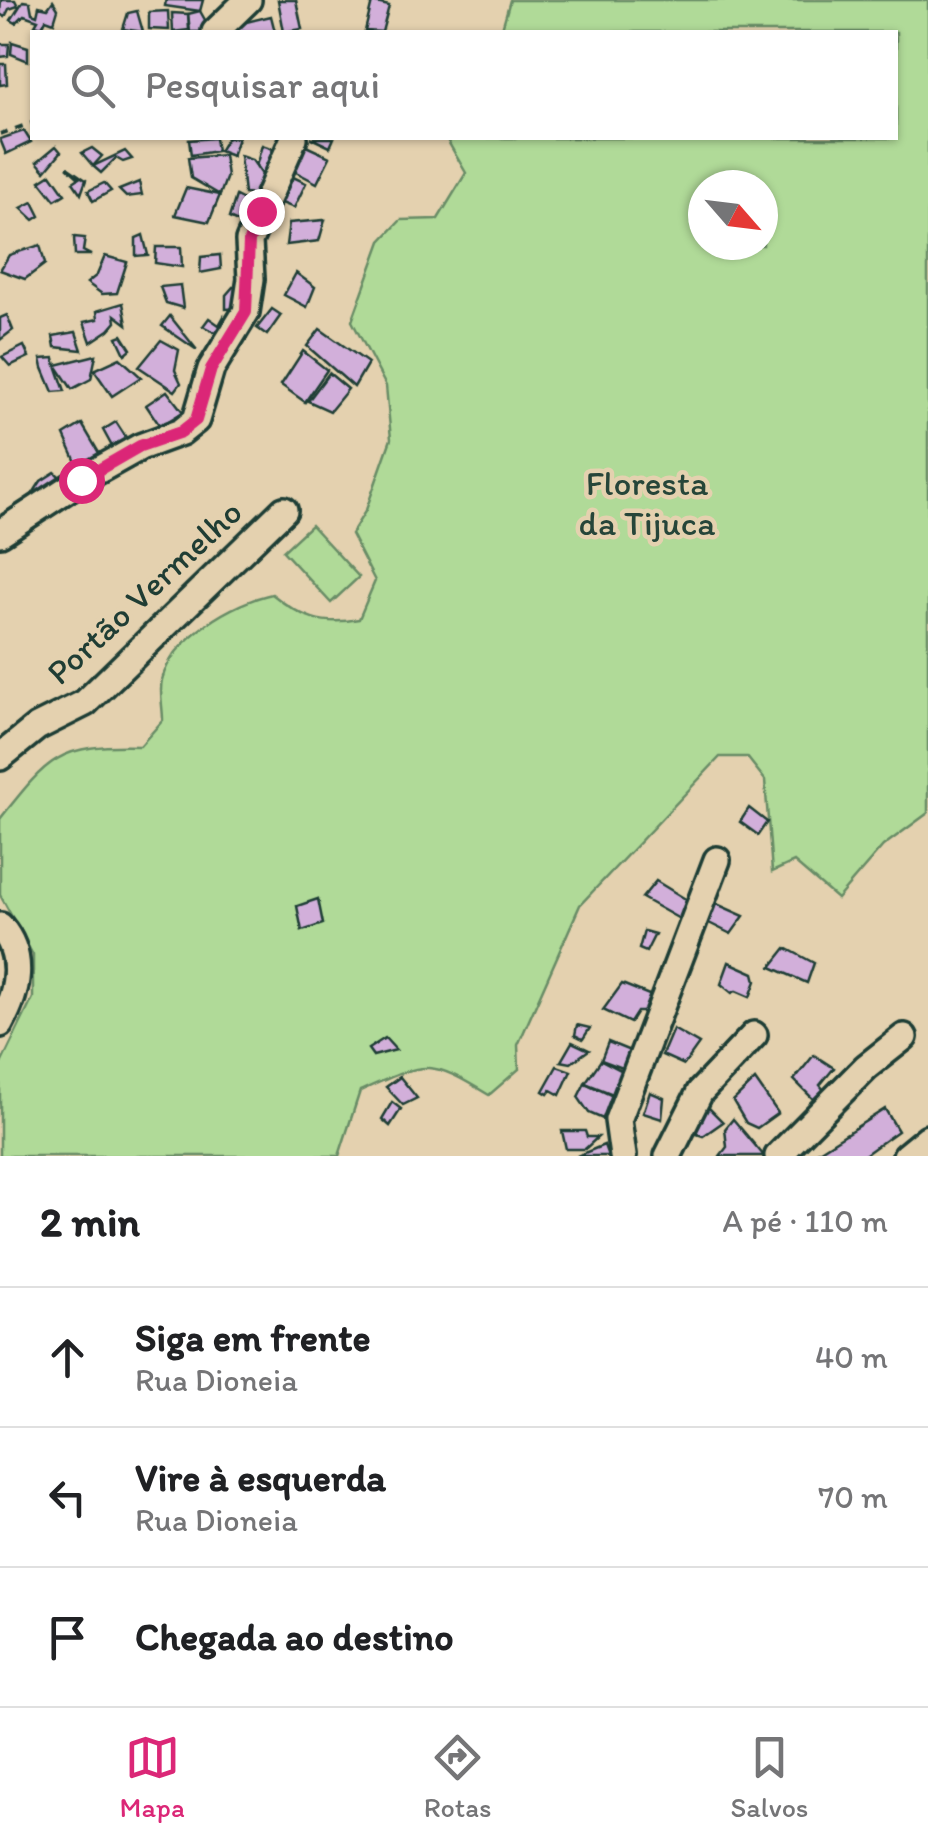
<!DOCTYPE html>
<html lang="pt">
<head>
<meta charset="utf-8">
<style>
	:root { --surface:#fff; --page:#f6f6f6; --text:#202124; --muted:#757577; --line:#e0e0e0; --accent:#db2777 }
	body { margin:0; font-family:Itim,sans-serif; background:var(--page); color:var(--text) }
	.compass { position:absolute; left:688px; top:170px; width:90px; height:90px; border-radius:50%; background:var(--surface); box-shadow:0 2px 8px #0004; rotate:118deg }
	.stop { position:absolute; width:30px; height:30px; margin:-22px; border:8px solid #db2777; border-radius:50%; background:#fff }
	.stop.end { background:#db2777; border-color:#fff; box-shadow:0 2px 10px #0008 }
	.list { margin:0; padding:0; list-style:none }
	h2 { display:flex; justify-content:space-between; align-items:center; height:130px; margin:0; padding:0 40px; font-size:42px }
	h2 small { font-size:32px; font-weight:400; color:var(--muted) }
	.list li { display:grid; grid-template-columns:65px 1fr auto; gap:30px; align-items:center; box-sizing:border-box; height:140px; padding:0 40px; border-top:2px solid var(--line) }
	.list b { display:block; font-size:38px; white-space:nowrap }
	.list p { margin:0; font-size:32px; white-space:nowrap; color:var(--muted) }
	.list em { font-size:32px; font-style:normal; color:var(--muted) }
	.icon { flex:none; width:55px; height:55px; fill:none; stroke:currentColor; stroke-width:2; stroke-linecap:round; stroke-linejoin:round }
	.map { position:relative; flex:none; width:928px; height:1156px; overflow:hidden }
	.search { position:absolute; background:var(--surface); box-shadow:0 2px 8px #0004; left:30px; right:30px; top:30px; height:110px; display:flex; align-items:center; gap:25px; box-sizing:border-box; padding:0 35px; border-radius:0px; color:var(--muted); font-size:38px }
	.sheet { height:550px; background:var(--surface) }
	nav { display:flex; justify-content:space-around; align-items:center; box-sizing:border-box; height:140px; border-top:2px solid var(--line); background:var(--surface); font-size:28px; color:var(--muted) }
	nav a { display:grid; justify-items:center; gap:5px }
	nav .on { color:var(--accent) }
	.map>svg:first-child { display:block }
	.green { fill:#b0da98; stroke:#688c66; stroke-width:2.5; fill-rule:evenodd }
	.building { fill:#d2afda; stroke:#1f3d34; stroke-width:2.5 }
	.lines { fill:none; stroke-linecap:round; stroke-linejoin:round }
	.minor-casing { stroke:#1f3d34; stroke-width:32 }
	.path { stroke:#1f3d34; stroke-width:4; stroke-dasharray:8 8; stroke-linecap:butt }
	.minor { stroke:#e4d1af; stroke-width:25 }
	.route { stroke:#db2777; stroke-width:12 }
	.labels { text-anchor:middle; stroke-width:9; stroke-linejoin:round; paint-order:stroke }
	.park-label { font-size:35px; fill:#264539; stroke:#e4d1af }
	.street-label { font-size:35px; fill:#1f3d34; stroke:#e4d1af }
</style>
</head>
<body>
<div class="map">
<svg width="928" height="1156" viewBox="0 0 928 1156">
	<rect width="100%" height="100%" fill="#e4d1af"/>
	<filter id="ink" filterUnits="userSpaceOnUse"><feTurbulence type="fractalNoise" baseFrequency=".01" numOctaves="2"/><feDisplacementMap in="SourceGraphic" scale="20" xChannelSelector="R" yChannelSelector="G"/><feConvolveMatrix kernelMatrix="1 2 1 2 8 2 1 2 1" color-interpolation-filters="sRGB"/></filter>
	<g filter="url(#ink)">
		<g class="green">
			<path d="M510 0H928V813L883 846 837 899 794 862 772 872 765 780 747 757H720L580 905 518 1045 519 1069 489 1095C427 1057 425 1062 360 1091L339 1156H0V1066L33 998V955L0 895V819C49 757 59 744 140 746L163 720C163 708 159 691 162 680 172 638 234 602 272 594 301 618 323 626 359 619L375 581 351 534 366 510 391 439 386 386 352 321 381 241 401 220 438 219 466 173 446 138H896V32H501ZM703 185H763V245H703Z"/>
			<polygon points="311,525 359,577 331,603 283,551"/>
		</g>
		<g class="building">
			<polygon points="1,0 15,0 18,6 9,9 5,17 0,14"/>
			<polygon points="166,0 203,0 200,11 165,6"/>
			<polygon points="278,0 296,0 302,29 284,32"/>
			<polygon points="23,1 30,2 32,13 37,15 39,6 48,8 53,1 58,9 54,22 46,19 42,27 35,25 38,20 24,15 16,23 11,20"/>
			<polygon points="372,2 389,6 382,32 365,31"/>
			<polygon points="137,11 143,32 123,29 128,13"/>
			<polygon points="168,11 169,30 149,29 149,12"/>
			<polygon points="200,11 209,27 207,32 190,32 188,14"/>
			<polygon points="172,13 188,14 189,30 173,32"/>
			<polygon points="271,16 275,32 236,32 234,25"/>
			<polygon points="12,42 28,47 28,61 11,54"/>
			<polygon points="0,44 9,44 8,56 0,57"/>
			<polygon points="0,64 6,64 7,84 0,85"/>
			<polygon points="24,131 31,142 6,154 0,139"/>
			<polygon points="215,138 217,151 191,155 189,140"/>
			<polygon points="227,138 238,138 232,156 219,151"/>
			<polygon points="311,138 334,138 330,147"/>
			<polygon points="262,145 285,153 264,183 255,170"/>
			<polygon points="56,146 61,152 45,171 37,162"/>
			<polygon points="306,146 330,157 317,183 294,171"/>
			<polygon points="92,148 102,156 93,166 82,153"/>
			<polygon points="125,151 132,159 123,162 116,158 101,173 93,166"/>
			<polygon points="224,155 227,176 220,195 191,178 188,158"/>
			<polygon points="240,156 252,160 263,176 257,195 244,194"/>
			<polygon points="67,167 86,180 81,194 73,182 79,178"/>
			<polygon points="51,174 65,194 55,200 40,181"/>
			<polygon points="291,176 306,183 294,208 279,202"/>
			<polygon points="139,182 142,195 126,197 119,190"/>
			<polygon points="104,183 111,191 93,201 88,191"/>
			<polygon points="186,188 220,195 209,222 175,215"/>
			<polygon points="236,196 253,205 244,225 229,218"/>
			<polygon points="33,202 40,216 34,220 21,208"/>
			<polygon points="325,220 319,241 286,245 289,223"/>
			<polygon points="143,235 148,255 136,256 136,238"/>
			<polygon points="74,237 85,238 83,251 91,255 75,255"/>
			<polygon points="40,245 45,264 25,279 0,270 9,255"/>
			<polygon points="156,247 181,247 182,267 155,263"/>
			<polygon points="220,255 221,269 200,273 201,257"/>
			<polygon points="105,256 127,262 117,293 102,294 87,283 97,275"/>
			<polygon points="296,273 315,287 307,307 284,295"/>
			<polygon points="180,285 183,308 166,303 160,287"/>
			<polygon points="233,287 244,290 242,308 226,309 226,295"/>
			<polygon points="123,303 127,324 115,315 116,322 109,330 91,342 84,322 98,319 97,311"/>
			<polygon points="272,309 281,315 267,335 257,328"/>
			<polygon points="7,315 13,330 0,340 0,318"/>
			<polygon points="170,316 197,350 162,326"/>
			<polygon points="209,318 219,325 223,318 223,337 203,326"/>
			<polygon points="320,329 368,363 354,387 307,346"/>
			<polygon points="76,332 82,350 55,347 53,336"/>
			<polygon points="122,335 131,349 125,354 117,337"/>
			<polygon points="161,340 179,350 175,370 181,383 175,391 139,367"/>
			<polygon points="24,346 29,357 10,366 2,357"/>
			<polygon points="303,351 327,370 305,402 281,385"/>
			<polygon points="96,355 91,379 72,389 56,365"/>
			<polygon points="54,358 56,365 65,391 53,392 43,368 41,359"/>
			<polygon points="120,358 141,377 112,396 94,370"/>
			<polygon points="329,373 348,389 330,411 308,401"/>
			<polygon points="167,391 183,412 160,426 146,405"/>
			<polygon points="116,422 129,442 115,452 103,430"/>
			<polygon points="82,424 102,458 80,471 64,435"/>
			<polygon points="55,472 61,478 33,505 30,498 41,481"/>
			<polygon points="749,808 767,822 758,835 740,822"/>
			<polygon points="656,881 697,906 683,921 642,898"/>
			<polygon points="318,899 323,924 302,931 297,906"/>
			<polygon points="710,901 744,916 731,934 703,920"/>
			<polygon points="644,931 655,934 646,952 639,949"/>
			<polygon points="786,948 814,963 807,983 771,967"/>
			<polygon points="729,962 754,973 756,981 750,997 736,991 732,993 721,984"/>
			<polygon points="622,984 654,997 647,1012 637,1012 630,1023 603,1010"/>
			<polygon points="577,1025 590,1028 583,1039 575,1035"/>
			<polygon points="673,1029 699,1044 684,1065 662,1055"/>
			<polygon points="385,1038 396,1050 373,1056 368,1049"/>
			<polygon points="572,1042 589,1050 571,1063 561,1061"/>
			<polygon points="608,1042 635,1053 628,1070 601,1060"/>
			<polygon points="814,1055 834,1068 820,1085 824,1090 816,1102 794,1080"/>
			<polygon points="601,1060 630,1075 618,1096 585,1083"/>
			<polygon points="557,1066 571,1071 560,1095 551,1090 548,1094 543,1091"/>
			<polygon points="400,1077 417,1098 403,1105 386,1087"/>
			<polygon points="755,1080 778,1113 757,1128 746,1123 733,1101"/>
			<polygon points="585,1083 613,1096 603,1119 589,1113 578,1097"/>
			<polygon points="650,1092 664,1098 662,1119 643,1113"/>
			<polygon points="392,1102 401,1109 390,1126 382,1119"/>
			<polygon points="704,1103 723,1122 703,1136 688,1131"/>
			<polygon points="885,1109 898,1131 863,1156 811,1156"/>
			<polygon points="733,1119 764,1156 720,1156 727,1147 725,1129"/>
			<polygon points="562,1131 585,1131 587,1137 598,1137 585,1149 566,1149"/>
			<polygon points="604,1145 608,1156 577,1156"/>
		</g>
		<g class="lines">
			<defs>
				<g id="minor">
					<polyline points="215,32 248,0"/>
					<polyline points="0,533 81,480 140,447 181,432 196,420 211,369 246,312 251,279 249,241 294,138"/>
					<polyline points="0,757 37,727 85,703 284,510"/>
					<path d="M0 926C26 956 18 992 0 1024"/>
					<polyline points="623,1156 618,1120 717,860"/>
					<polyline points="668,1156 700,1092 754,1035"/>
					<polyline points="778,1156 866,1067 904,1037"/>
					<polyline points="906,1156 928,1138"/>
				</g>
			</defs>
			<use href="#minor" class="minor-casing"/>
			<polyline class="path" points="0,134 32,123"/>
			<use href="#minor" class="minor"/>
		</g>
	</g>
	<g class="lines" filter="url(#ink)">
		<polyline class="route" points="81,480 140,446 181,432 196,420 211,369 246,312 249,241 261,211"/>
	</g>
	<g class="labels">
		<g class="park-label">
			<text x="647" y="495">Floresta<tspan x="647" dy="40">da Tijuca</tspan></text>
		</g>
		<g class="street-label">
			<text transform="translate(144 592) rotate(-43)" y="12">Portão Vermelho</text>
		</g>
	</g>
</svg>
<svg class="compass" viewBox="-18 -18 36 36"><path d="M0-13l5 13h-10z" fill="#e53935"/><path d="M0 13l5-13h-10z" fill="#757577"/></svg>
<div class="stop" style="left:81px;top:480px"></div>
<div class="stop end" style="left:261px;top:211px"></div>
<div class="search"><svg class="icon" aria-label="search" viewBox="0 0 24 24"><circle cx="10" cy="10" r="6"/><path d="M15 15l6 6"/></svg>Pesquisar aqui</div>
</div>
<section class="sheet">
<h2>2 min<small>A pé · 110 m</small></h2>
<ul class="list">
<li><svg class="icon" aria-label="ahead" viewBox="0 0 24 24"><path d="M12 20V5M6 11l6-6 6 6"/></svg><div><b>Siga em frente</b><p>Rua Dioneia</p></div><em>40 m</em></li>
<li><svg class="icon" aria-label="left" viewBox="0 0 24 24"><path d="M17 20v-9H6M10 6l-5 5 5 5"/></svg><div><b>Vire à esquerda</b><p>Rua Dioneia</p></div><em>70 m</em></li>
<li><svg class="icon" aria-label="arrive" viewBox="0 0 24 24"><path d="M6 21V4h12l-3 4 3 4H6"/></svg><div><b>Chegada ao destino</b></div></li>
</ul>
</section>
<nav>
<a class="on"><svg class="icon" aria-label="map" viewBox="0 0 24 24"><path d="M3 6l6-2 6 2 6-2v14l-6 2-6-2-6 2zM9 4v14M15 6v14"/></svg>Mapa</a>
<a><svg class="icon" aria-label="directions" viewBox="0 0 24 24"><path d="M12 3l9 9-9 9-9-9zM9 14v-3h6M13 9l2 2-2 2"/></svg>Rotas</a>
<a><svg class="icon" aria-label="saved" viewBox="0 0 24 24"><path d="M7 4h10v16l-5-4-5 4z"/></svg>Salvos</a>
</nav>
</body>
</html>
